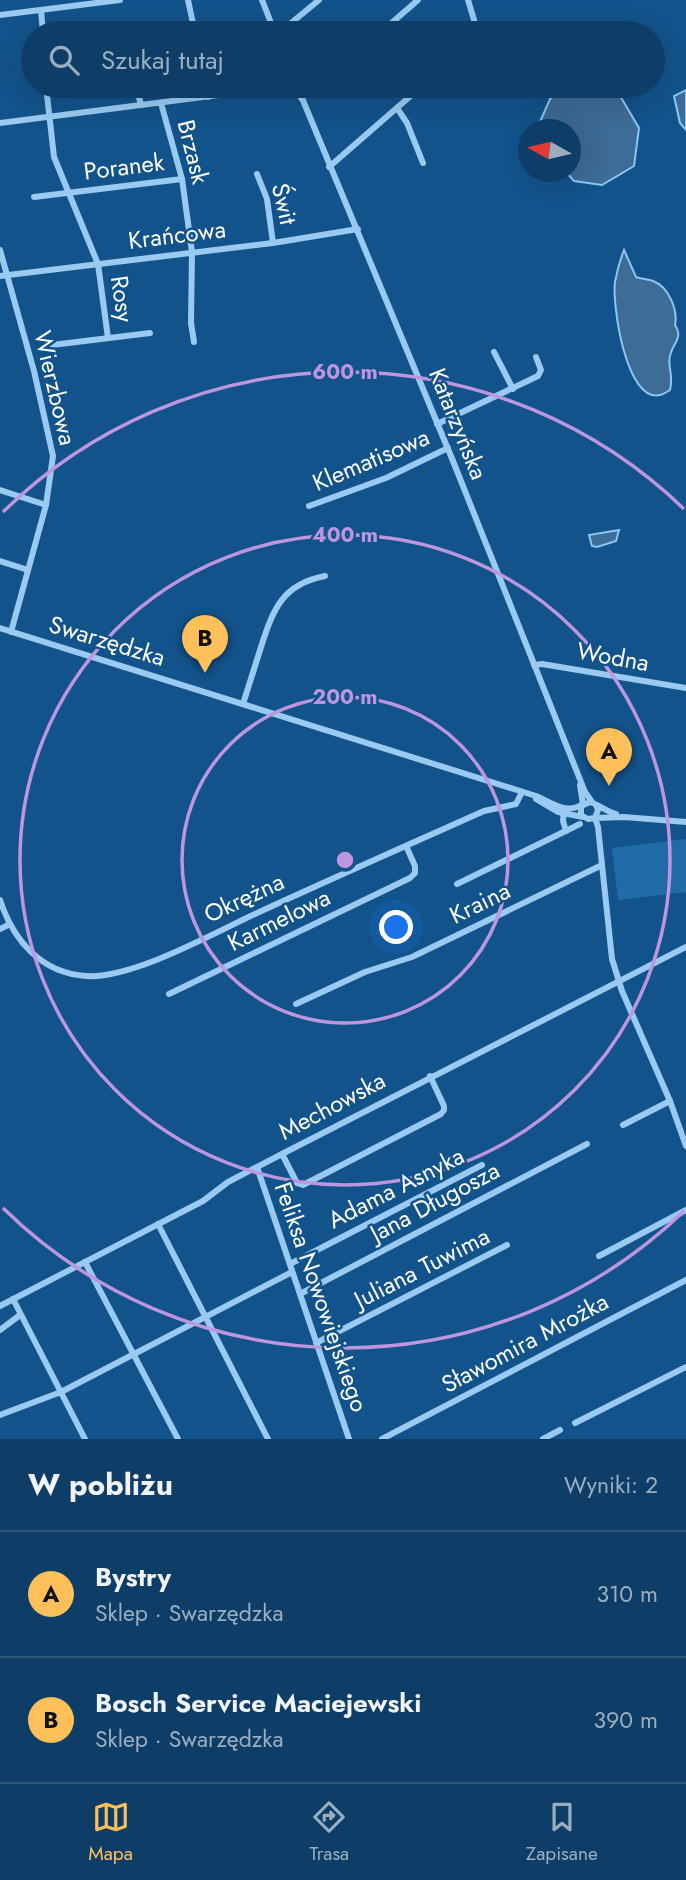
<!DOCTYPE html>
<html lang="pl">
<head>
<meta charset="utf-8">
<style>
	:root { --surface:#0e3e68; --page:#17456e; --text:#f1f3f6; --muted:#9baec0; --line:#2e577c; --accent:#ffc05a }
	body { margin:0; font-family:Jost,sans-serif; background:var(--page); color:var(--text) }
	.compass { position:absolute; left:518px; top:119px; width:63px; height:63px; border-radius:50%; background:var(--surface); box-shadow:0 7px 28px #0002; rotate:278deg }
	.you { position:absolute; left:397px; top:928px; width:24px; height:24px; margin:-18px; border:5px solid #fff; border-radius:50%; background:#1a73e8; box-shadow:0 0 0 10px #1a73e833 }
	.badge { display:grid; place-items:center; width:46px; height:46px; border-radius:50%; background:var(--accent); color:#111; font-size:23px; font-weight:700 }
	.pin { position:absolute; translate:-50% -58px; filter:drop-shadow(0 2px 4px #0008) }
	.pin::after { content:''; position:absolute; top:37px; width:24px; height:21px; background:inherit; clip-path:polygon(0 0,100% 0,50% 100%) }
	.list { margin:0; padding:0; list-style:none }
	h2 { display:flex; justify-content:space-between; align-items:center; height:91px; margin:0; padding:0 28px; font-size:30px }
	h2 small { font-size:23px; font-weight:400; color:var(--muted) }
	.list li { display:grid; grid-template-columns:46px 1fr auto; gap:21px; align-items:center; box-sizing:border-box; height:126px; padding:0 28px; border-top:2px solid var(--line) }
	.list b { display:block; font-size:26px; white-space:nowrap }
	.list p { margin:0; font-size:23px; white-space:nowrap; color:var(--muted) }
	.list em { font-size:23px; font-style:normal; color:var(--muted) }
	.icon { flex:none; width:38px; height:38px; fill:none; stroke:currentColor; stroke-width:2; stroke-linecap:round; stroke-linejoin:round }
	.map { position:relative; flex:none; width:686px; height:1439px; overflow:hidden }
	.search { position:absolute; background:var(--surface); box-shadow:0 7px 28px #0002; left:21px; right:21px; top:21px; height:77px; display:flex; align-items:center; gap:18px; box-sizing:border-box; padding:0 24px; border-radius:38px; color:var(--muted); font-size:26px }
	.sheet { height:343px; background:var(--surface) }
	nav { display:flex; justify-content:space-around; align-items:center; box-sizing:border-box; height:98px; border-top:2px solid var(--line); background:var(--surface); font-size:19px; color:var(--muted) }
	nav a { display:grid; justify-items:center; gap:4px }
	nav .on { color:var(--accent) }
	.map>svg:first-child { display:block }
	.green { fill:#216ba9 }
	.water { fill:#3d6c96; stroke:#8cc6f4; stroke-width:2 }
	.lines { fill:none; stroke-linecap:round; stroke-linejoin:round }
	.minor { stroke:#9acaf1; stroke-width:6 }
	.ring { fill:none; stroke:#bd96df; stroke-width:3.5 }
	.labels { text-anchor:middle; stroke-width:5; stroke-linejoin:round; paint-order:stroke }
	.street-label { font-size:24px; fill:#fff; stroke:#12538b }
	.centre { fill:#bd96df; stroke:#12538b; stroke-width:3.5 }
	.ring-label { font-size:21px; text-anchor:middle; font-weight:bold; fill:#bd96df; stroke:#12538b; stroke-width:5; stroke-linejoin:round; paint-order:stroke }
</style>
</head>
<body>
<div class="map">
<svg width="686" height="1439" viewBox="0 0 686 1439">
	<rect width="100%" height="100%" fill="#12538b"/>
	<polygon class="green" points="686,839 686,892 618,900 612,848"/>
	<g class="water">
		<polygon points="568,86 610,86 616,89 639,128 634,166 602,185 574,181 566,172 570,172 570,130 541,129 539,124 550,99"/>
		<polygon points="686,90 686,130 680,123 674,96"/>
		<path d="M624 250 636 277C642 279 648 279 653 281 669 287 678 310 675 325 684 338 672 344 670 356 667 367 674 374 670 390 667 392 664 394 660 395 626 403 612 304 615 282 617 271 620 260 624 250Z"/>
		<polygon points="619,530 616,541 597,547 592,546 589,535"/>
	</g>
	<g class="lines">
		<g class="minor">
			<polyline points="188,0 195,33"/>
			<polyline points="262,0 275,33"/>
			<polyline points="468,0 478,33"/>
			<polyline points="41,10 43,33"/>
			<polyline points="0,15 120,0"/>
			<polyline points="279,33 319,0"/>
			<polyline points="380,33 418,0"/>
			<polyline points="46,86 54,157 98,264 108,338"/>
			<polyline points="136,86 141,105"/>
			<polyline points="206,86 208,97"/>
			<polyline points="297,86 453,461 585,792 592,802"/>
			<polyline points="490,86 490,88"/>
			<polyline points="301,98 320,86"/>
			<polyline points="161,103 182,179 192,252 191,323 194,342"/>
			<polyline points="397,108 407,123 423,163"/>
			<polyline points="0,123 258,90 270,86"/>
			<polyline points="329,167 422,86"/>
			<polyline points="257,174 267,199 273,243"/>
			<polyline points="34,197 182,179"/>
			<polyline points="0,250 34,371 53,456 46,505 11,632"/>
			<polyline points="0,276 273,243 358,229"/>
			<polyline points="52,345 150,333"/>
			<polyline points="494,352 513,389"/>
			<polyline points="437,424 538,376 541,370 536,357"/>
			<polyline points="0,490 46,505"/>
			<polyline points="309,506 386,478 448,448"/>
			<polyline points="0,561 28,570"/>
			<path d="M0 628 536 796C552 803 566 815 583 804L580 785"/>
			<polyline points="534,665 542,664 686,688"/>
			<path d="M243 704C249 685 255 666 261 647 273 610 282 584 325 576"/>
			<polyline points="536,799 558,812 583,817"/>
			<path d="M596 805 598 810 595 818 588 819 581 815V806L590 802C599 805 606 811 616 814"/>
			<polyline points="564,810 563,821 566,831"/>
			<polyline points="686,822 624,817 595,818 598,827 612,959 622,991 670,1101 686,1146"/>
			<polyline points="457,884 580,824"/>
			<path d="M0 900C13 940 41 973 86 976 132 979 212 934 255 914 331 879 408 845 484 811L516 804 522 792"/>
			<polyline points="0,929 10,924"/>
			<polyline points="169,994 410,878 415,873 415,866 406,846"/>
			<polyline points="296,1004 365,972 412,957 602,865"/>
			<polyline points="623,1125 670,1101"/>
			<polyline points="282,1154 297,1183 303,1185 441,1114 444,1110 444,1106 430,1076"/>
			<polyline points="257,1167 349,1439"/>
			<polyline points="158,1224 268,1439"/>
			<polyline points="599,1256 686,1210"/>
			<polyline points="85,1262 178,1439"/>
			<polyline points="290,1264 482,1165"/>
			<polyline points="300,1294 587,1144"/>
			<polyline points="13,1299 85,1439"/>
			<polyline points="0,1306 203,1201 228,1182 282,1154 686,947"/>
			<polyline points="0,1330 20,1315"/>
			<polyline points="316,1343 507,1245"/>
			<polyline points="0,1415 61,1392 292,1272"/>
			<polyline points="575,1423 686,1367"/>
			<polyline points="382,1439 686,1280"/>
			<polyline points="543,1439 560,1430"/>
		</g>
	</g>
	<g class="ring">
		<circle cx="345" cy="860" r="163"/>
		<circle cx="345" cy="860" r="325"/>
		<path d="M684 1211A488 488 0 0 1 3 1208M3 512A488 488 0 0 1 684 509"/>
	</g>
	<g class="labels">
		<g class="street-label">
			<text transform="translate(193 152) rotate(76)" y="8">Brzask</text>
			<text transform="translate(124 167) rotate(-7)" y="8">Poranek</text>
			<text transform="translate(284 204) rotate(77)" y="8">Świt</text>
			<text transform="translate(177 235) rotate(-7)" y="8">Krańcowa</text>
			<text transform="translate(122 299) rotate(82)" y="8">Rosy</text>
			<text transform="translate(55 388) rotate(77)" y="8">Wierzbowa</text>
			<text transform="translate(458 424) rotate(68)" y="8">Katarzyńska</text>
			<text transform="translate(371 460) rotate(-23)" y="8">Klematisowa</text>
			<text transform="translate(107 641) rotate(17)" y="8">Swarzędzka</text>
			<text transform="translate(613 657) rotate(10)" y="8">Wodna</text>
			<text transform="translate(244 898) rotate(-25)" y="8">Okrężna</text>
			<text transform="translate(480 903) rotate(-26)" y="8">Kraina</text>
			<text transform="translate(279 920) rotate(-26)" y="8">Karmelowa</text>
			<text transform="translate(332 1106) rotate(-28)" y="8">Mechowska</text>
			<text transform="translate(396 1188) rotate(-27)" y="8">Adama Asnyka</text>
			<text transform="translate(435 1202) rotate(-28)" y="8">Jana Długosza</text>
			<text transform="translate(422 1268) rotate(-27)" y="8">Juliana Tuwima</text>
			<text transform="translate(321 1297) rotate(71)" y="8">Feliksa Nowowiejskiego</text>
			<text transform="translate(525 1343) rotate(-28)" y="8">Sławomira Mrożka</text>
		</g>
	</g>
	<circle cx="345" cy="860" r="10" class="centre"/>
	<g class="ring-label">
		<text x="345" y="379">600 m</text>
		<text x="345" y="542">400 m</text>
		<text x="345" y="704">200 m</text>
	</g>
</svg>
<svg class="compass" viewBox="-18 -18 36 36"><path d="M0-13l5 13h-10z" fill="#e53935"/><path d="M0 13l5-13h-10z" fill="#9baec0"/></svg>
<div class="you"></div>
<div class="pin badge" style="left:609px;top:786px">A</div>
<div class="pin badge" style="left:205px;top:673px">B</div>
<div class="search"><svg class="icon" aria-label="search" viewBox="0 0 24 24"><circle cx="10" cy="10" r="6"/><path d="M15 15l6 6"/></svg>Szukaj tutaj</div>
</div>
<section class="sheet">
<h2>W pobliżu<small>Wyniki: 2</small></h2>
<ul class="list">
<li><span class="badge">A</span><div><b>Bystry</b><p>Sklep · Swarzędzka</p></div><em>310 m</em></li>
<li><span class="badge">B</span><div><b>Bosch Service Maciejewski</b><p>Sklep · Swarzędzka</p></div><em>390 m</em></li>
</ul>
</section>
<nav>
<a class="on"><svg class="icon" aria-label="map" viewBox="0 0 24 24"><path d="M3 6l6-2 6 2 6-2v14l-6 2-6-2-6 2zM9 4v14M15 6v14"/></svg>Mapa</a>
<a><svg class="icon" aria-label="directions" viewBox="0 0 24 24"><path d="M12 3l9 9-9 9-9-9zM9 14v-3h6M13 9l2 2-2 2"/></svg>Trasa</a>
<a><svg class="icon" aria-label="saved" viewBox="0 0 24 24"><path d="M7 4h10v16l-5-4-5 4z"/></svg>Zapisane</a>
</nav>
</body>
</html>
